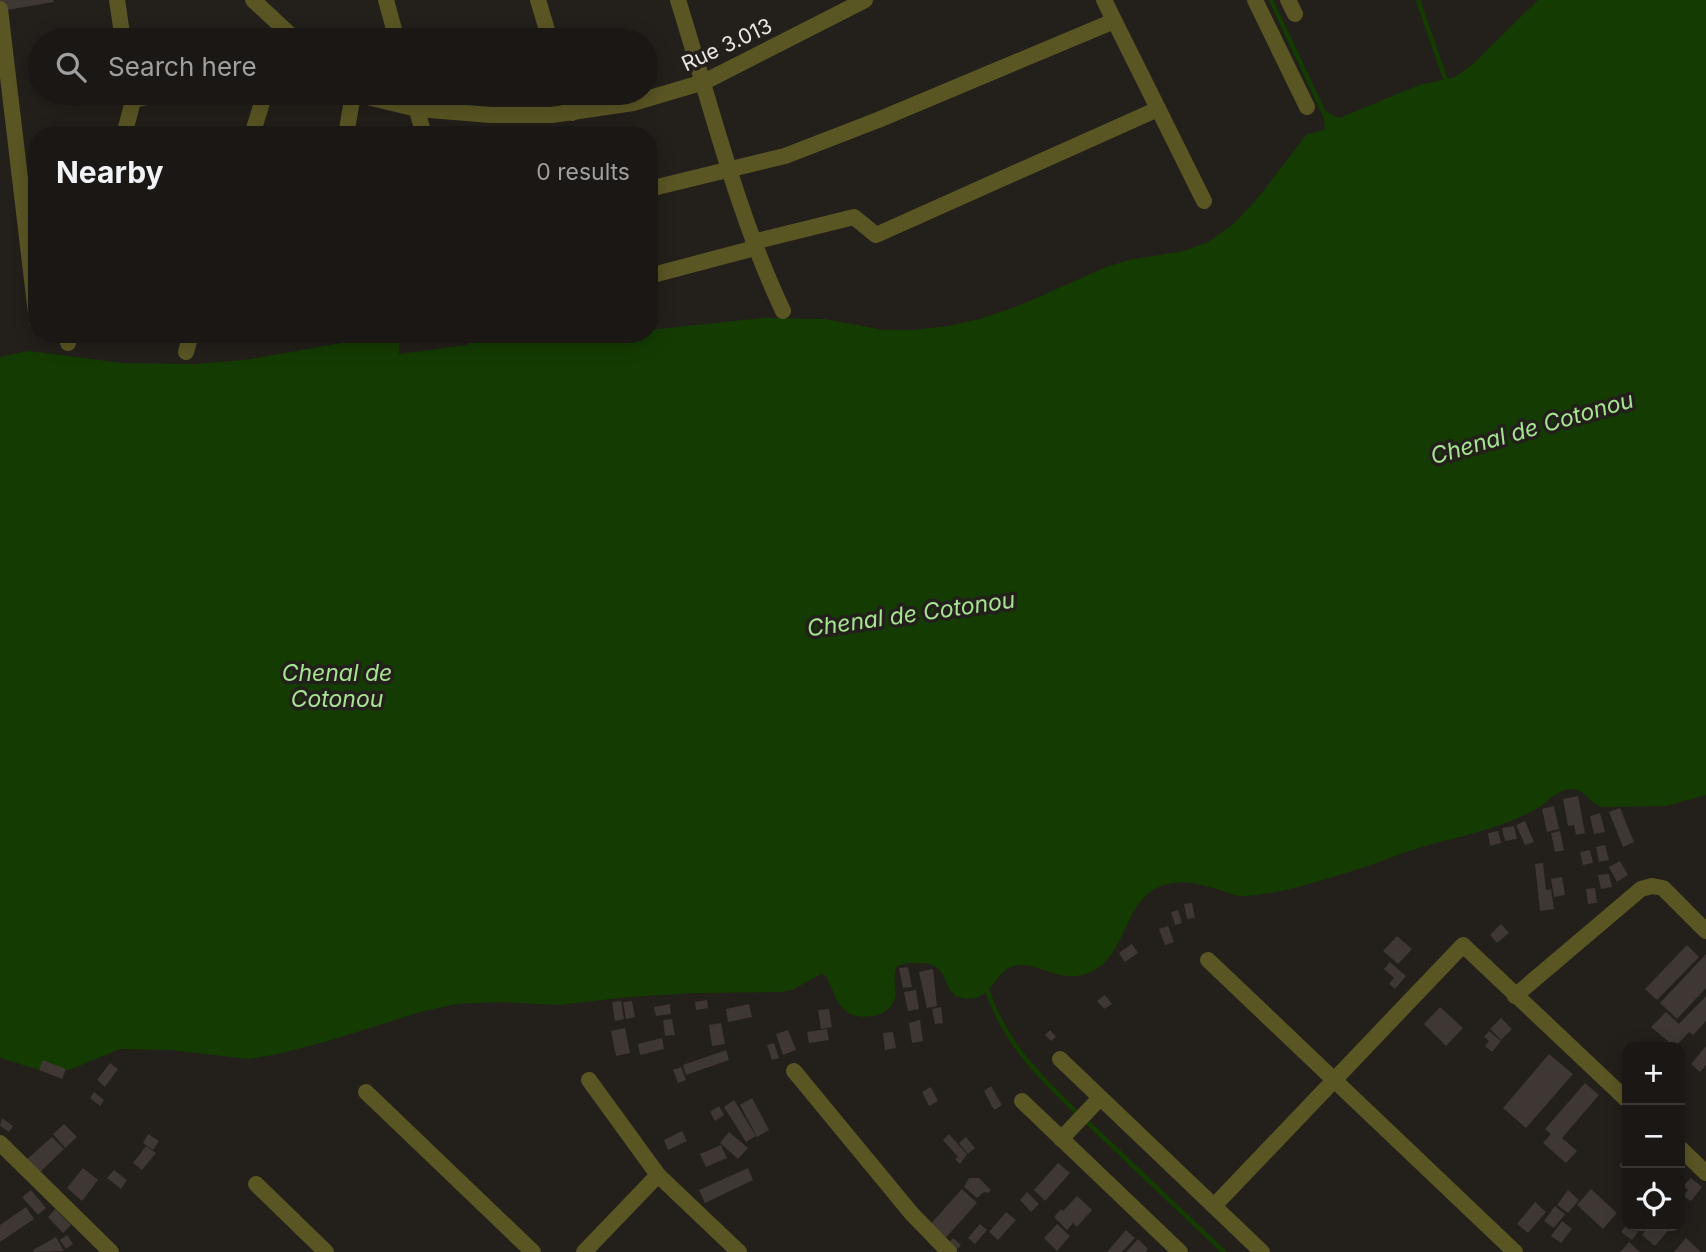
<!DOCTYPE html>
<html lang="en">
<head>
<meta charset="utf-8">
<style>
	:root { --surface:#1a1714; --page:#23201d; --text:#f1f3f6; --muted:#9f9fa0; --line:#383634 }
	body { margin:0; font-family:Inter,sans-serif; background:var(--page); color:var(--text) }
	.controls { position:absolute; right:21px; bottom:21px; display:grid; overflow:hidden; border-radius:14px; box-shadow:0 4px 18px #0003 }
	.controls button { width:63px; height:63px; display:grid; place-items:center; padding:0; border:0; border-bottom:2px solid var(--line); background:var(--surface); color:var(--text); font:35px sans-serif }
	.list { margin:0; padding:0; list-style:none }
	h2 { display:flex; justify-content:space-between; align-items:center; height:91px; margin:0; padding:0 28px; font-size:30px }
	h2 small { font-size:23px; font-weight:400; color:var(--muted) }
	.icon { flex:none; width:38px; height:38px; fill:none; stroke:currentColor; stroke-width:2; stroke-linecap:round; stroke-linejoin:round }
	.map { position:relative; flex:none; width:1706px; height:1252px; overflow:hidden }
	.search { position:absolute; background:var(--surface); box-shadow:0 4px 18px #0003; left:28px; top:28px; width:630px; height:77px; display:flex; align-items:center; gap:18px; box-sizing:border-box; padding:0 24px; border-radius:38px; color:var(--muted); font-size:26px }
	.panel { position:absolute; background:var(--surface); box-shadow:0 4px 18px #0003; left:28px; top:126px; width:630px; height:217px; border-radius:28px }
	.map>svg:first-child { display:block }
	.water { fill:#143c00 }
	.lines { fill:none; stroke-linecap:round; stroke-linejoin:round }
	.stream { stroke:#143c00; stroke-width:4.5 }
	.building { fill:#3e3734 }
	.minor { stroke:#5a5624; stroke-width:16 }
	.labels { text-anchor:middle; stroke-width:7; stroke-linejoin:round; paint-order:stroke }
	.street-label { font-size:21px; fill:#e9e6e3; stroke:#231f1a }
	.water-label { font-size:23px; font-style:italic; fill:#a6e491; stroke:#231f1a }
</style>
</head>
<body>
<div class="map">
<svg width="1706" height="1252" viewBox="0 0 1706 1252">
	<rect width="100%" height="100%" fill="#231f1a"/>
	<path class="water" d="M1538 0H1706V795L1666 806 1602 807C1589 803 1585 789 1571 789 1555 790 1548 803 1535 810 1529 813 1522 816 1516 819 1481 833 1444 840 1409 851 1389 858 1369 866 1349 872 1316 882 1280 894 1246 896 1239 897 1232 894 1226 892 1206 886 1185 878 1164 885 1123 898 1128 955 1091 972 1058 986 1038 960 1014 966 994 970 993 1003 963 998 939 994 954 962 917 963 909 963 903 963 896 967 892 978 898 990 894 1001 890 1010 881 1015 872 1016 841 1021 837 999 826 976L821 974 792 990 780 992 695 993 628 997 559 1005 499 1002 457 1004 424 1011 328 1041 278 1054 249 1059 170 1050 120 1049 69 1070 43 1071 0 1058V357L28 351 123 363 196 364 245 360 392 334H399V354L468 345 469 334H649V330L762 318 825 319 884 330H912L949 326 983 318 1023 304 1106 267 1129 260 1184 251 1208 242 1231 226 1257 199 1307 134 1325 130 1323 110 1339 118 1419 85 1455 77 1473 64Z"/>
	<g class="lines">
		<g class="stream">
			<polyline points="1271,0 1324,113"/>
			<polyline points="1418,0 1447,84"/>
			<path d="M986 987C1004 1042 1038 1075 1078 1114"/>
			<polyline points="1085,1120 1224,1252"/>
		</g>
	</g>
	<g class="building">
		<polygon points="0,0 53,0 54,2 1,11"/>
		<polygon points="1578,796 1585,833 1576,835 1574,825 1568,826 1563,799"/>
		<polygon points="1554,806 1559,829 1547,832 1542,809"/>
		<polygon points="1620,808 1634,842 1623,847 1609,812"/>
		<polygon points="1600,813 1605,832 1594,834 1590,816"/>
		<polygon points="1525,821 1534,842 1525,845 1516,825"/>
		<polygon points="1514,826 1517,839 1505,841 1502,828"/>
		<polygon points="1498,831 1501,843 1490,846 1488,833"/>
		<polygon points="1560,831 1564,850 1555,852 1551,833"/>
		<polygon points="1605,845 1609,860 1599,862 1596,847"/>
		<polygon points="1590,850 1593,863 1583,865 1580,852"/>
		<polygon points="1620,861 1628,875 1617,882 1609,867"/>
		<polygon points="1543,863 1546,890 1551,889 1554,909 1540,911 1535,864"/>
		<polygon points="1609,874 1612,887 1601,889 1598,875"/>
		<polygon points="1562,877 1565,895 1554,897 1551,879"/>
		<polygon points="1595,888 1597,903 1588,904 1586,889"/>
		<polygon points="1192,903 1195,918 1187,919 1184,904"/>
		<polygon points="1178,910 1182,923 1175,925 1171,912"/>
		<polygon points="1501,924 1509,933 1497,943 1490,935"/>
		<polygon points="1168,926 1174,942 1165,945 1159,929"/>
		<polygon points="1397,936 1412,949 1398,964 1383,951"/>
		<polygon points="1132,944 1138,953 1125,962 1119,953"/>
		<polygon points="1687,945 1699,957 1657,1000 1645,989"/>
		<polygon points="1706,954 1706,988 1677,1019 1660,1003"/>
		<polygon points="1390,962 1406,976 1395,989 1389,984 1394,978 1384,969"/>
		<polygon points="908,967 912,987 903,988 899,968"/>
		<polygon points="933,969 937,1006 927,1008 919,972"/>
		<polygon points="916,990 919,1009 908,1011 904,992"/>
		<polygon points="1105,995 1112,1004 1104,1009 1097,1001"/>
		<polygon points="1706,996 1706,1021 1693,1035 1689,1032 1675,1047 1651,1027 1666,1012 1679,1024"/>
		<polygon points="707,1000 708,1008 696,1010 695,1002"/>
		<polygon points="621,1001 624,1019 615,1021 612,1002"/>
		<polygon points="632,1001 635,1017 626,1019 623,1002"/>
		<polygon points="670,1004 671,1014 656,1016 654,1007"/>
		<polygon points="749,1004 752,1017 728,1022 726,1009"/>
		<polygon points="941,1007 943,1023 935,1024 932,1009"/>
		<polygon points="1440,1007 1463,1028 1446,1046 1424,1024"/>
		<polygon points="829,1009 832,1027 821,1029 818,1010"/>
		<polygon points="1501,1018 1512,1029 1501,1040 1490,1029"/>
		<polygon points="672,1019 675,1035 665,1036 663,1020"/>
		<polygon points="920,1020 923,1041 912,1043 909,1023"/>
		<polygon points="721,1023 725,1044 712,1046 709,1025"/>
		<polygon points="625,1028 630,1053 616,1056 611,1031"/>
		<polygon points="827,1029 829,1040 809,1043 807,1032"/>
		<polygon points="788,1030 796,1050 783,1055 776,1034"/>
		<polygon points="1050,1030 1056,1037 1051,1041 1045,1035"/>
		<polygon points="1489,1031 1501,1041 1492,1052 1485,1046 1489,1041 1484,1037"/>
		<polygon points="893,1032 896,1048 885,1050 883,1033"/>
		<polygon points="662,1038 664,1049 640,1055 638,1044"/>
		<polygon points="774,1043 779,1058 772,1060 767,1045"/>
		<polygon points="1706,1046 1706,1065 1700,1072 1691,1064"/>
		<polygon points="726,1050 729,1060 686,1075 683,1065"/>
		<polygon points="1549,1054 1573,1074 1526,1128 1503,1108"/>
		<polygon points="43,1060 66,1069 62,1079 39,1070"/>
		<polygon points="110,1063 118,1069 105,1087 97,1080"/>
		<polygon points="681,1067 686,1080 678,1083 673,1070"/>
		<polygon points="1585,1083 1599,1095 1562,1138 1577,1151 1566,1163 1543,1143 1551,1134 1545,1129"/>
		<polygon points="991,1086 1002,1105 994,1110 984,1091"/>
		<polygon points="931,1087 938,1101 929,1106 922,1092"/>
		<polygon points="94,1092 104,1100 100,1106 90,1098"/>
		<polygon points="752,1098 769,1130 757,1137 740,1105"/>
		<polygon points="734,1100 756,1136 746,1142 724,1107"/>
		<polygon points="719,1106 724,1115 715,1121 710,1112"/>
		<polygon points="2,1118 13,1126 9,1132 0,1126"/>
		<polygon points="64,1124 77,1137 65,1148 53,1134"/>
		<polygon points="682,1131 687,1141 668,1150 664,1140"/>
		<polygon points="729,1132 748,1148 738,1159 720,1143"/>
		<polygon points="148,1134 159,1141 153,1150 143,1143"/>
		<polygon points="949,1134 967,1154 960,1164 955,1159 958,1157 943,1140"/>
		<polygon points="52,1137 64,1149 39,1173 26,1160"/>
		<polygon points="966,1137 975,1148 968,1154 959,1143"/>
		<polygon points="721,1145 727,1158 706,1167 700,1154"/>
		<polygon points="146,1146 156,1153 142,1170 133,1163"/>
		<polygon points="1627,1155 1627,1172 1619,1166"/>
		<polygon points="1058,1163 1070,1173 1045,1201 1034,1190"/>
		<polygon points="83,1168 98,1180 82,1201 67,1188"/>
		<polygon points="748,1168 753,1180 705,1203 699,1190"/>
		<polygon points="114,1170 127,1180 121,1189 107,1178"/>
		<polygon points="969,1178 979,1178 991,1190 988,1193 984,1192 977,1198 964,1187"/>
		<polygon points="1691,1178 1702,1187 1691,1201 1683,1196 1688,1190 1683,1186"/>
		<polygon points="962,1189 977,1203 941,1243 926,1229"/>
		<polygon points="1591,1189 1617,1213 1603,1229 1577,1205"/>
		<polygon points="31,1190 46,1208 38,1215 22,1197"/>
		<polygon points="1568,1190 1579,1200 1568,1213 1557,1205"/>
		<polygon points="1027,1192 1039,1204 1031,1212 1020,1200"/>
		<polygon points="1077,1196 1092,1210 1077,1227 1073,1223 1067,1230 1054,1217 1061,1209 1063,1211"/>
		<polygon points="1535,1202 1546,1212 1528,1233 1517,1224"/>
		<polygon points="1555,1206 1565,1214 1554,1228 1544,1221"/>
		<polygon points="26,1207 34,1219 0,1242 0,1225"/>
		<polygon points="55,1209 71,1225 63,1233 48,1217"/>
		<polygon points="1006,1212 1016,1220 998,1240 989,1232"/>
		<polygon points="1562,1221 1572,1229 1561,1243 1551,1236"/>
		<polygon points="980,1224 987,1230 975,1244 968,1238"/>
		<polygon points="1057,1224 1070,1236 1057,1251 1044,1238"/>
		<polygon points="1626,1226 1630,1226 1638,1232 1632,1240 1621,1232"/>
		<polygon points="1649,1226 1672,1226 1655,1246 1642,1235"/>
		<polygon points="1126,1230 1135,1238 1122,1252 1107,1252"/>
		<polygon points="67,1235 73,1244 66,1249 60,1240"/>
		<polygon points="56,1237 64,1251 34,1252 33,1250"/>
		<polygon points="953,1238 961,1245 955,1252 946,1246"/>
		<polygon points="1686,1238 1701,1252 1674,1252"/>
		<polygon points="1138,1239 1148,1249 1146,1252 1126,1252"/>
		<polygon points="1629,1242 1640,1252 1620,1252"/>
	</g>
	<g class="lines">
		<g class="minor">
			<polyline points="117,0 123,40"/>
			<polyline points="253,0 296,40"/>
			<polyline points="386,0 397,40"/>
			<polyline points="538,0 550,40"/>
			<path d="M678 0C711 105 736 211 783 311"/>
			<polyline points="1104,0 1204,201"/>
			<polyline points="1255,0 1307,107"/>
			<polyline points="1288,0 1295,14"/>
			<polyline points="0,9 37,322"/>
			<polyline points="351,93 417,109 491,115 552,115 633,103 704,82 865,0"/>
			<polyline points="412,93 424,135"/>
			<polyline points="566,93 572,113"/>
			<polyline points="133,100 166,93"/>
			<polyline points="124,135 133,101 132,93"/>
			<polyline points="252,135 265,93"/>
			<polyline points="346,135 353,94"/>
			<polyline points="649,189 785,156 878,120 1114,21"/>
			<polyline points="753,242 854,217 876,235 1158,109"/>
			<polyline points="649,276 755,248"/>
			<polyline points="68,343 70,334"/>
			<polyline points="186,352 191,334"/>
			<polyline points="1208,960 1515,1252"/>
			<polyline points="1515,996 1641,889 1652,886 1663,888 1706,931"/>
			<polyline points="1060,1059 1262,1252"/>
			<polyline points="794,1071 912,1214 949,1252"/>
			<polyline points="589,1080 658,1175 739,1252"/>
			<polyline points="366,1092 533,1252"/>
			<polyline points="1022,1101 1180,1252"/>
			<polyline points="1061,1139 1100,1098"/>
			<polyline points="0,1143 111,1252"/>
			<polyline points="1680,1148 1706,1173"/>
			<polyline points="256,1184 326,1252"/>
			<polyline points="1214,1206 1463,945 1627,1100"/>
			<polyline points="584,1252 658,1175"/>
		</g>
	</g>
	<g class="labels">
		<g class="street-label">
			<text transform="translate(727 45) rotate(-25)" y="7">Rue 3.013</text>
		</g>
		<g class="water-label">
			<text transform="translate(1532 428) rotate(-16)" y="8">Chenal de Cotonou</text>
			<text transform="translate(911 614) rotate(-8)" y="8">Chenal de Cotonou</text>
			<text x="337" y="681">Chenal de<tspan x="337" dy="26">Cotonou</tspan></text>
		</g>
	</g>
</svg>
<div class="controls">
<button>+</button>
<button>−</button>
<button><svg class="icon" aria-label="locate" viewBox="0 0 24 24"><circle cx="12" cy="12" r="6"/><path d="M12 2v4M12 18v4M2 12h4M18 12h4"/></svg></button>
</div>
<div class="search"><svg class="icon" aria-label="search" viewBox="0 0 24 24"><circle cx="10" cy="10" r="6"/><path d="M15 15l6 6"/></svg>Search here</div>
<section class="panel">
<h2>Nearby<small>0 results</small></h2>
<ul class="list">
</ul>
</section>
</div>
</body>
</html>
